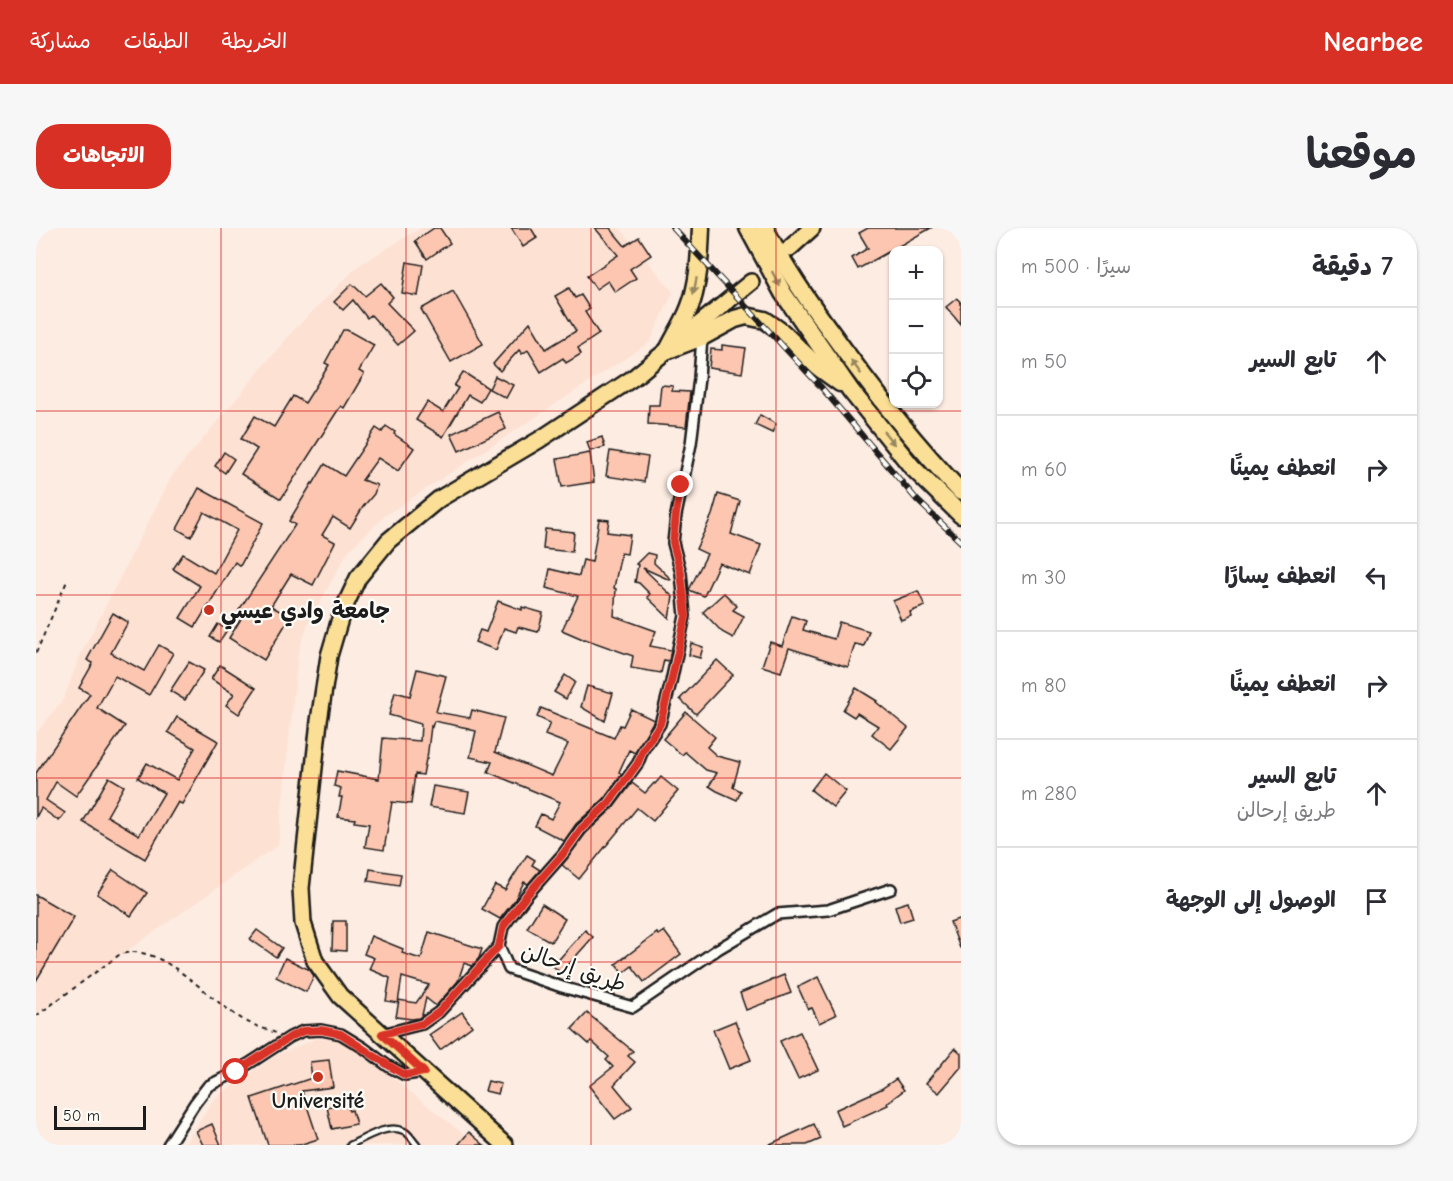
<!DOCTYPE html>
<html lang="ar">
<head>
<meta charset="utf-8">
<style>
	:root { --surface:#fff; --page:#f7f7f7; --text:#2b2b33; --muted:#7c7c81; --line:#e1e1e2; --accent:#d93025 }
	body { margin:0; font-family:"Comic Neue","Playpen Sans Arabic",sans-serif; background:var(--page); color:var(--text); direction:rtl }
	.controls { position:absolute; right:18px; top:18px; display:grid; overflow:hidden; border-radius:12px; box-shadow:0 2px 4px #0004 }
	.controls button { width:54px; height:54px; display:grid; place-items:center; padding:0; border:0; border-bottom:2px solid var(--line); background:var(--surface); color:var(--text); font:30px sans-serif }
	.scale { position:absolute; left:18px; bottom:15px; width:92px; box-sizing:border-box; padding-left:6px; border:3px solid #1c1c1c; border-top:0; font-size:16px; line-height:21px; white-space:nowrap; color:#1c1c1c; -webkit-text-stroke:4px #fdfcf7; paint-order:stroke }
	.stop { position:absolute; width:18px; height:18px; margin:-14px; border:4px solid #d93025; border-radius:50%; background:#fff }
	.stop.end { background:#d93025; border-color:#fff; box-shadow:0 2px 6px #0008 }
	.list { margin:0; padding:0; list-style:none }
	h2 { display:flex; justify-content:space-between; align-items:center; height:78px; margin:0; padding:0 24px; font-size:26px }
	h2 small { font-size:20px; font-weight:400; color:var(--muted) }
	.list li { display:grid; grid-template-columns:39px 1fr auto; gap:18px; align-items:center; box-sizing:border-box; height:108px; padding:0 24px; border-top:2px solid var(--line) }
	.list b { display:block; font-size:22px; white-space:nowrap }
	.list p { margin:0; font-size:20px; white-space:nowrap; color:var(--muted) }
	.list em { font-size:20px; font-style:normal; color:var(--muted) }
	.icon { flex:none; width:33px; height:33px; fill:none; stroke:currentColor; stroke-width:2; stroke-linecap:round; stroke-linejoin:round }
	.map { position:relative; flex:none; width:925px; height:917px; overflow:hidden; direction:ltr; border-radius:24px }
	header { display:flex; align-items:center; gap:36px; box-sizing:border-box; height:84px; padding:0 30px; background:var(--accent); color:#fff }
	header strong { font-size:28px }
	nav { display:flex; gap:33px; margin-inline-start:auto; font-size:21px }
	.intro { display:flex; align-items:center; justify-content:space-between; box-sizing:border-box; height:144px; padding:0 36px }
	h1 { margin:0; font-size:42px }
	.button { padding:15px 27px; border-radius:24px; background:var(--accent); color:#fff; font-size:21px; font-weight:700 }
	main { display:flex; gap:36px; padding:0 36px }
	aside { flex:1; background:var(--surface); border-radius:24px; box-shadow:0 2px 4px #0004 }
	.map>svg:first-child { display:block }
	.built { fill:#fde1d3 }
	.building { fill:#fdc6b1; stroke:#1c1c1c; stroke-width:1.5 }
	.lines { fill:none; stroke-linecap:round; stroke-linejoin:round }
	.service-casing { stroke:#1c1c1c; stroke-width:9 }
	.minor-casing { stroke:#1c1c1c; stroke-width:14 }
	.primary-casing { stroke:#1c1c1c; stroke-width:20 }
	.trunk-casing { stroke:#1c1c1c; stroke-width:21 }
	.path { stroke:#1c1c1c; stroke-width:2; stroke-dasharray:4.5 4.5; stroke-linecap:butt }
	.service { stroke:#fdfcf7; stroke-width:4.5 }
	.minor { stroke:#fdfcf7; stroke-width:9 }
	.primary { stroke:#fbdf96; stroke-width:15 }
	.trunk { stroke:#fbdf96; stroke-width:16 }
	.rail-casing { stroke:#1c1c1c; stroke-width:6 }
	.rail { stroke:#fdfcf7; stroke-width:4; stroke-dasharray:11; stroke-linecap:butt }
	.oneway { fill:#97875f }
	.route { stroke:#d93025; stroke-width:8 }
	.grid { fill:none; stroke:#d62828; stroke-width:1.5; stroke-opacity:0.55 }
	.poi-dot { fill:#c8321e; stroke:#fdfcf7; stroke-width:2 }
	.labels { text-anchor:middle; stroke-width:4.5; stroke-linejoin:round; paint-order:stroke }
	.poi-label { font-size:22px; font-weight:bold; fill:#1c1c1c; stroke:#fdfcf7; text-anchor:start }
	.street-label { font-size:22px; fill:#1c1c1c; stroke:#fdfcf7 }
</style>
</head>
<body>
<header>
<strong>Nearbee</strong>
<nav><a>الخريطة</a><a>الطبقات</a><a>مشاركة</a></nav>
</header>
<div class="intro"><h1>موقعنا</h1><a class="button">الاتجاهات</a></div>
<main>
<aside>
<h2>7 دقيقة<small>سيرًا · 500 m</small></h2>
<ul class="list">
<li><svg class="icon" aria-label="ahead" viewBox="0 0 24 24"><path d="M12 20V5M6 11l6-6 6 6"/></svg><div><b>تابع السير</b></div><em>50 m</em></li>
<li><svg class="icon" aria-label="right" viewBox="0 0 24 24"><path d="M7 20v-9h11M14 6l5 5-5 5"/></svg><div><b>انعطف يمينًا</b></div><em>60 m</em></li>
<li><svg class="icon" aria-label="left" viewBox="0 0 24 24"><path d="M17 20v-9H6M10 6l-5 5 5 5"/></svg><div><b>انعطف يسارًا</b></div><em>30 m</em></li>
<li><svg class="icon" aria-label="right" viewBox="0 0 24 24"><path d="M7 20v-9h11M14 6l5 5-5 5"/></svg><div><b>انعطف يمينًا</b></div><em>80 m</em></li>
<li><svg class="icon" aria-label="ahead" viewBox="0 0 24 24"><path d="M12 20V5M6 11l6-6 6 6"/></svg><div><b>تابع السير</b><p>طريق إرحالن</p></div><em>280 m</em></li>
<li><svg class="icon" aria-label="arrive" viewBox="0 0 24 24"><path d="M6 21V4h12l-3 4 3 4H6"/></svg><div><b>الوصول إلى الوجهة</b></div></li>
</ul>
</aside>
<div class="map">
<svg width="925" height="917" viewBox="0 0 925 917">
	<rect width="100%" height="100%" fill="#fdece2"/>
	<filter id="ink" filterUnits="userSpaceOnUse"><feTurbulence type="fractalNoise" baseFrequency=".0167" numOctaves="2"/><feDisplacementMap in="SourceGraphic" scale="12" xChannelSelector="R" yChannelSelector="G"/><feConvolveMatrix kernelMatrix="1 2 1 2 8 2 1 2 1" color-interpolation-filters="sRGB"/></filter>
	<g filter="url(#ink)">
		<g class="built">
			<polygon points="385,0 584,0 637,64 614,114 350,287 312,323 271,398 262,425 242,617 0,787 0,506 28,470 43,430 136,248 257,103 322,38"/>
			<polygon points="279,811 309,812 441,917 148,917 178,871 241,827"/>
		</g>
		<g class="building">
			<polygon points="398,0 404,0 414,15 391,31 379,13"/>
			<polygon points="475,0 495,0 501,10 487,19"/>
			<polygon points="559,0 574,0 589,18 603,9 615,27 594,41 600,50 579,64 572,53 560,61 551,48 582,27"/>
			<polygon points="832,0 895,0 822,41 816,30 832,20 823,5"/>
			<polygon points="371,34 387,37 382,68 366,65"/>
			<polygon points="345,55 357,69 351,75 378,103 362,117 335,87 331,90 317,72 307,82 298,74 316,56 329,68"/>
			<polygon points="533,60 539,70 545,67 554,81 549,84 563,106 542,120 545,126 530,135 527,130 505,144 492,122 486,126 483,122 464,143 457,136 494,94 510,121 540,103 519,68"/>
			<polygon points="417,63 447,116 415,134 385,81"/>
			<polygon points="921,70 925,75 925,97 910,79"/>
			<polygon points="307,102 311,102 338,117 323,143 328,146 308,180 305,178 302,182 245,271 205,246 221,221 205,211 219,188 238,199 257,168 269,175 293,137 289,135"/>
			<polygon points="686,117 710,120 706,145 673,140 675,121 686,122"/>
			<polygon points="427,144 452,160 444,174 432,167 407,209 380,192 391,174 407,184 422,160 418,158"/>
			<polygon points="459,148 477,157 470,170 453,161"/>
			<polygon points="625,157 637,158 636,163 654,164 650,199 612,196 613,177 623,177"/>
			<polygon points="462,184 470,201 423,223 415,206"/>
			<polygon points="724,187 740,196 736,205 719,197"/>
			<polygon points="350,198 359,204 358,206 378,220 362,243 342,230 326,252 341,257 338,266 327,279 314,300 297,289 286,307 299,314 277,357 255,346 235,378 254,389 228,432 193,410 208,386 203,382 259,297 253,293 276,255 277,256 289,236 308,248 340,200 346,204"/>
			<polygon points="566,209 569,219 554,223 551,214"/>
			<polygon points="574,223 612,229 608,254 570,248"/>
			<polygon points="188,224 198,231 189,245 179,238"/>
			<polygon points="554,225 558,254 526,259 521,231"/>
			<polygon points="163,260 227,295 204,338 199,334 159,399 144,390 164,358 137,341 147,326 178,345 201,302 168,284 155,309 141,301"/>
			<polygon points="682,266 704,273 695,306 725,317 714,347 683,335 668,368 653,362 671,326 660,321 676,287"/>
			<polygon points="563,291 573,292 571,304 594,307 591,326 585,325 578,360 580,361 578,388 620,403 614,418 635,422 633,433 628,432 625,445 595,440 597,428 549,411 549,412 526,402 542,368 510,360 514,341 543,348 547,332 556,334"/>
			<polygon points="509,301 538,304 536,324 507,321"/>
			<polygon points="611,325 619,327 618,335 635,351 634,352 607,340 637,369 633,390 611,369 614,366 603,355 599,354 602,337 600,336"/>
			<polygon points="882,363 889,378 874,384 875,388 865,392 857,373"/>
			<polygon points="688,365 701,378 697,382 708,388 697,410 686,404 667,384"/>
			<polygon points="462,373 486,382 486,379 507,385 502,404 482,399 480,404 468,400 460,422 439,414 444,402 450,404"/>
			<polygon points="77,385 92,394 75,425 108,443 123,417 137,425 113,467 79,448 61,480 89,498 40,568 20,554 10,572 29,585 23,593 5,580 0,589 0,545 54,466 43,460 57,435 51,432"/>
			<polygon points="756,388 770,393 767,402 798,411 803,394 833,403 828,418 819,416 812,439 753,420 745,444 726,438 734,414 746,418"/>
			<polygon points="182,396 191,402 183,414 174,409"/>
			<polygon points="655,415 667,419 664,430 653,427"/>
			<polygon points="681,432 697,447 660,486 644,471"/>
			<polygon points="153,434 168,442 149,472 134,463"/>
			<polygon points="184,437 220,460 203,486 190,477 198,466 175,451"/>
			<polygon points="381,441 410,448 400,484 434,490 436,482 468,490 459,524 516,548 532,516 509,507 514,495 501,489 505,480 578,510 584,497 587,498 595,481 618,492 599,525 593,522 583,544 586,546 568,571 540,596 528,613 499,598 505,586 515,591 524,574 452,544 456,534 434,529 440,503 431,501 432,500 398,493 396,499 395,498 391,531 390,531 387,547 379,546 375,576 356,574 348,622 329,619 333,596 318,594 319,591 302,589 306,569 303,569 305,560 298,558 301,543 343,551 347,510 384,513 385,496 353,487 359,464 374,468"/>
			<polygon points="529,447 539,454 530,471 518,464"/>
			<polygon points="551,458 577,465 569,493 545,479"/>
			<polygon points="820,460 841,473 840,474 872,500 855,521 836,506 842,498 821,485 818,489 807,482"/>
			<polygon points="650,484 679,509 671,519 681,528 704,534 697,559 705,563 701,572 681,563 673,558 681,545 670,542 649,524 646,527 627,511"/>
			<polygon points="141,489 182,513 146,576 142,574 109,631 47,594 73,549 88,558 71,588 103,607 128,565 102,550 111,535 141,552 159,520 132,504"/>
			<polygon points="788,545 810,563 797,579 775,562"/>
			<polygon points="625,549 642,563 617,593 601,580 543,651 526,637 550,605 578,579 596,555 609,565 618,555 619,556"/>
			<polygon points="397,558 433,564 429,585 393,579"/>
			<polygon points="491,627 499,632 496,637 504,642 492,656 488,654 478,673 464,691 446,681 459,657 469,662"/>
			<polygon points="334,641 365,646 363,658 332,653"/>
			<polygon points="77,642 111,665 95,688 61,666"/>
			<polygon points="0,667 38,689 0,753"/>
			<polygon points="872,674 877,690 864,694 859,678"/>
			<polygon points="506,676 529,691 515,714 491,700"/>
			<polygon points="925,690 925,720 924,720 914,694"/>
			<polygon points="297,693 310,693 310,723 296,722"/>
			<polygon points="221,702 246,720 240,729 214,711"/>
			<polygon points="549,702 557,709 525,745 517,738"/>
			<polygon points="628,703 645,726 608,754 596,738 587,745 580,736 621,705 622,707"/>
			<polygon points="393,704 446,721 443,730 436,738 428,735 422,753 400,778 390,770 386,787 383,790 376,791 360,789 363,772 380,775 393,757 366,749 362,775 350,773 354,750 333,741 338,730 328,726 335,708 367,721 366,725 385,731"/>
			<polygon points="249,730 274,742 278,748 270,764 240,749"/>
			<polygon points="748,747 755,765 710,782 704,765"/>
			<polygon points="782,749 800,787 783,795 776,780 772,781 762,759"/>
			<polygon points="426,784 436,798 404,822 393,807"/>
			<polygon points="551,785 597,823 592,828 599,834 578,857 596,879 579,891 553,858 577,839 570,832 573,829 555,813 553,816 536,801"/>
			<polygon points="699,793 715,832 693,841 677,802"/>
			<polygon points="764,804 782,842 762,851 744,813"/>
			<polygon points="919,820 925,825 925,839 903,865 890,855"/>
			<polygon points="293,832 297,859 266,863 282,911 263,917 232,917 216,870 276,850 274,834"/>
			<polygon points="860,851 868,862 851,875 852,877 806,898 799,882 845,861"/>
			<polygon points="452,853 465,856 462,866 449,863"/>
			<polygon points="311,875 313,883 316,882 320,896 296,901 291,879"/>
			<polygon points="176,896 185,917 167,917 160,903"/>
			<polygon points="778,896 785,911 771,917 732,917"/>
			<polygon points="433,904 448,917 422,917"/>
		</g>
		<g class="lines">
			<defs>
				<path id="service" d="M314 917C329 910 352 895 368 903 373 905 377 913 381 917"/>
				<g id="minor">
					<polyline points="666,109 663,150 655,216 640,287 637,315 645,345 649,388 635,454 624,496 607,522 602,535 573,575 545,601 527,626 490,668 467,699 463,718 473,741 526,759 597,779 682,721 741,686 792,682 855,661"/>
					<polyline points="346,806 386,796 403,784 463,718"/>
					<polyline points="132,917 159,875 172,858 200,844 254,809 267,803 285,802 305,806 328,820 352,838 369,847 388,844"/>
				</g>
				<g id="primary">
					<polyline points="754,20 776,0"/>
					<polyline points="469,917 304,768 279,733 267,695 265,660 283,493 293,428 306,384 322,350 352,313 403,271 503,212 597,150 715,54"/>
				</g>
				<g id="trunk">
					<polyline points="712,0 747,65 815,163 876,239 925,287"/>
					<path d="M729 0C747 37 771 71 795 104 835 160 877 214 925 264"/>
					<polyline points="632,122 666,109 699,91 710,88 729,92 746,104 782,139 804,155"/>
					<path d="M632 122C642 102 655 83 659 61 664 41 664 20 665 0"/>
				</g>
			</defs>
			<use href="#service" class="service-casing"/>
			<use href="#minor" class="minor-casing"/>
			<use href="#primary" class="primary-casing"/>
			<use href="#trunk" class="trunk-casing"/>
			<g class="path">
				<polyline points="0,425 31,353"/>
				<path d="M0 788 83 727C91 724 97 723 106 725 140 732 176 773 206 791 216 797 229 801 240 805"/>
			</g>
			<use href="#service" class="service"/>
			<use href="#minor" class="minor"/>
			<use href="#primary" class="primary"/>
			<use href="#trunk" class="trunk"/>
			<defs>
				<polyline id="rail" points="637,0 785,159 881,272 925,314"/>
			</defs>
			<use href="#rail" class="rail-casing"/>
			<use href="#rail" class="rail"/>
		</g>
		<defs><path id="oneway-solid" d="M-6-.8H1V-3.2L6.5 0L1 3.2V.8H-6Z" transform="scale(1.5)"/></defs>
		<g class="oneway">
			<use href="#oneway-solid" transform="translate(740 51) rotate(62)"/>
			<use href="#oneway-solid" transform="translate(659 58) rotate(101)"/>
			<use href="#oneway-solid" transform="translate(820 139) rotate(-126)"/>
			<use href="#oneway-solid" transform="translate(853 210) rotate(51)"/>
		</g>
	</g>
	<g class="lines" filter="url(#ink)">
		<polyline class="route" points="200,844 254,809 267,803 285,802 305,806 352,837 369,847 388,844 346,806 386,796 403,784 463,718 467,699 490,668 527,626 545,601 573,575 602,535 607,522 624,496 635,454 650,388 645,345 637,315 640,286 645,257"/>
	</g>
	<path class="grid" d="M185 0V917M370 0V917M555 0V917M740 0V917M0 183H925M0 367H925M0 550H925M0 734H925"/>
	<g class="poi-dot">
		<circle cx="173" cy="382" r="6"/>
		<circle cx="282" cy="849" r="6"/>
	</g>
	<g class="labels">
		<g class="poi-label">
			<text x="185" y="390">جامعة وادي عيسي</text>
			<text x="282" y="880" text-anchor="middle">Université</text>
		</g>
		<g class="street-label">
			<text transform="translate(538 739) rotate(19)" y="8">طريق إرحالن</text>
		</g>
	</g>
</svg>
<div class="controls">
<button>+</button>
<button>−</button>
<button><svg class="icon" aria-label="locate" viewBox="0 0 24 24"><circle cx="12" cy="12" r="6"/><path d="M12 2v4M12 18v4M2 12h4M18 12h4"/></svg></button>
</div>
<div class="scale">50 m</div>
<div class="stop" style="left:200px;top:844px"></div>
<div class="stop end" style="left:645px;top:257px"></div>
</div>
</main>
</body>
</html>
